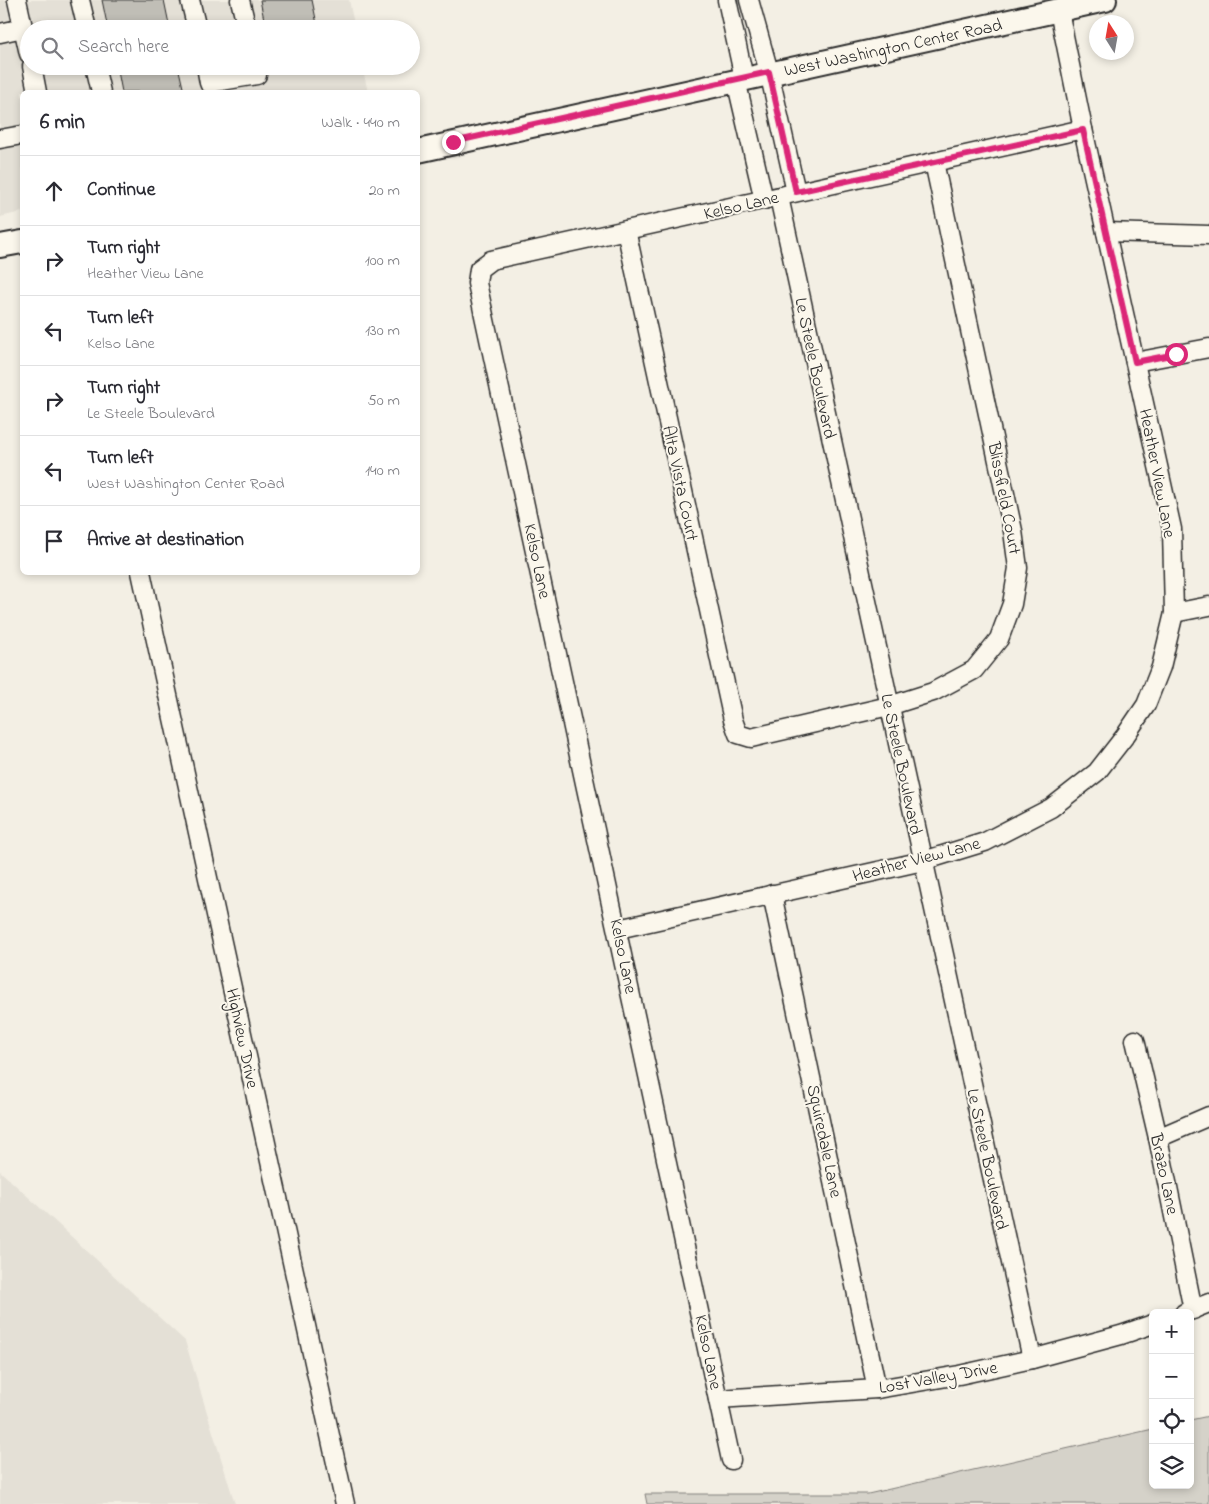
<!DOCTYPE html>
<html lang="en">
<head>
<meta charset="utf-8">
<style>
	:root { --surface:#fff; --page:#f7f7f7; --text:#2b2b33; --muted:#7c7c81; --line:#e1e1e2 }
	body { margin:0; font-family:"Indie Flower",sans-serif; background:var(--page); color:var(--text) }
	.controls { position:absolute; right:15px; bottom:15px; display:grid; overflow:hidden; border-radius:8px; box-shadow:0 2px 8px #0003 }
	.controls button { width:45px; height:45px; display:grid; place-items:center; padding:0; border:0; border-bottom:1px solid var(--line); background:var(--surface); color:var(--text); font:25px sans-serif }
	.compass { position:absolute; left:1089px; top:15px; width:45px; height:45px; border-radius:50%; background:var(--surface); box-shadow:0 2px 8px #0003; rotate:349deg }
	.stop { position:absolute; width:15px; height:15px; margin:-11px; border:4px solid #db2777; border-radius:50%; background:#fff }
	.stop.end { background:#db2777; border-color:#fff; box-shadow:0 1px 5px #0008 }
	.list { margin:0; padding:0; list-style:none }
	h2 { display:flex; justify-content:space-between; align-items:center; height:65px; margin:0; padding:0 20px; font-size:21px }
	h2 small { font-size:16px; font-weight:400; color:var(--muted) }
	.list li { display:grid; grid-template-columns:32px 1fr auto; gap:15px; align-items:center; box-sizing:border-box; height:70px; padding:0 20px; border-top:1px solid var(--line) }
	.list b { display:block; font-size:19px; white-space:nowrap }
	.list p { margin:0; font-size:16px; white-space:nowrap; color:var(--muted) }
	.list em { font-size:16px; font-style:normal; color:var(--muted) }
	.icon { flex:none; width:28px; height:28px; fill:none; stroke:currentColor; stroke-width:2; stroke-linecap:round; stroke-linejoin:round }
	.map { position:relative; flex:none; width:1209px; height:1504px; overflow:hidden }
	.search { position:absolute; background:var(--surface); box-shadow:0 2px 8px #0003; left:20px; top:20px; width:400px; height:55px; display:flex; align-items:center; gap:12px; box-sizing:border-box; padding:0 18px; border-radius:28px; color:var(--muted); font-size:19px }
	.panel { position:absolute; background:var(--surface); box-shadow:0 2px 8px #0003; left:20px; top:90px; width:400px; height:485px; border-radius:8px }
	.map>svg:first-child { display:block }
	.built { fill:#e4e0d6 }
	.green { fill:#d5d2c9; stroke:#807e7a }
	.building { fill:#c0beb6; stroke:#2b2b2b }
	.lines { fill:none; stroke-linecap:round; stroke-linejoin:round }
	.minor-casing { stroke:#2b2b2b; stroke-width:21 }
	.major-casing { stroke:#2b2b2b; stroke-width:26 }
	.minor { stroke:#fbf7ec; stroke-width:18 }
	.major { stroke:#fbf7ec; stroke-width:22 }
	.route { stroke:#db2777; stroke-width:6 }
	.labels { text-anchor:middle; stroke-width:4; stroke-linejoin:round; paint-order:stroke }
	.street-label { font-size:18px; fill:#2b2b2b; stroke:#fbf7ec }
</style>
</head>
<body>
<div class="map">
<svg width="1209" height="1504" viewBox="0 0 1209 1504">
	<rect width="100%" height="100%" fill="#f3efe4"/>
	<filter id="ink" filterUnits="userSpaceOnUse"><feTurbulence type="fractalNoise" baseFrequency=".02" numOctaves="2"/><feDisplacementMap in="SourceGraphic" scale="10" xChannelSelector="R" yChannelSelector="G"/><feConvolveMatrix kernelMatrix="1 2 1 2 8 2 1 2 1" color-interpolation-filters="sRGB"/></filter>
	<g filter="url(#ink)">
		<g class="built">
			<polygon points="0,0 349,0 355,29 29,29 29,66 362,66 368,92 22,92 22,212 0,217"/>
			<polygon points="0,1171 185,1341 235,1504 0,1504"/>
		</g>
		<polygon class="green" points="1209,1416 1209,1504 647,1504 645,1494 868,1494 1153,1429 1153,1485 1190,1485 1190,1420"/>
		<g class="building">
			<polygon points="102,0 164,0 170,29 108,29"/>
			<polygon points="260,0 312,0 318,29 266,29"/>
			<polygon points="117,66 178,66 184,92 122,92"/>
		</g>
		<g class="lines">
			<defs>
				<g id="minor">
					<polyline points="17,0 29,54"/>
					<polyline points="80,0 87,29"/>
					<polyline points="190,0 197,29"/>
					<polyline points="240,0 247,29"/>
					<polyline points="727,0 744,78"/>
					<polyline points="749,0 769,72 796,192"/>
					<polyline points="0,33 23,28"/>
					<polyline points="32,66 37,92"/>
					<polyline points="95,66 101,92"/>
					<polyline points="206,66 209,83 257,75 255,66"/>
					<polyline points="736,80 764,200"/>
					<polyline points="0,139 22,135"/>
					<polyline points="779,197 1032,1359"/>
					<polyline points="626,230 733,720 738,734 751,738 889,706 933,692 974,670 999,639 1012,604 1018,568 1013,531 934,162"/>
					<polyline points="1106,232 1209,235"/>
					<polyline points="1135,362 1209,348"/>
					<polyline points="141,572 345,1504"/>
					<polyline points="1174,613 1209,606"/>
					<polyline points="772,894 877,1389"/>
					<polyline points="618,929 923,861 985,842 1051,808 1097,772 1125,736 1146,705 1161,667 1174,613 1172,529 1083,129 1059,11"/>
					<polyline points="1135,1040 1158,1138 1193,1310"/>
					<polyline points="1158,1138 1209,1116"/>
					<polyline points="1184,1313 1209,1303"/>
					<polyline points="718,1399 877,1389 959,1375 1032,1359 1121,1335 1153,1324"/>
					<polyline points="731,1460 477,283 479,269 491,260 1083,129"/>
				</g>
				<g id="major">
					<polyline points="418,151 1105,0"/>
					<polyline points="0,246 22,242"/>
				</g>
			</defs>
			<use href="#minor" class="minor-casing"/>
			<use href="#major" class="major-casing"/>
			<use href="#minor" class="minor"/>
			<use href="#major" class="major"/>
		</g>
	</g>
	<g class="lines" filter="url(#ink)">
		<polyline class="route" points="453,142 769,72 796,192 1083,130 1135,362 1176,354"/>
	</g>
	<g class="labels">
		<g class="street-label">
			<text transform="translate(893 47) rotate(-12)" y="6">West Washington Center Road</text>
			<text transform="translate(741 205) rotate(-13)" y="6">Kelso Lane</text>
			<text transform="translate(816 368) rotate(78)" y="6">Le Steele Boulevard</text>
			<text transform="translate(1158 473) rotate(79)" y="6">Heather View Lane</text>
			<text transform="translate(681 483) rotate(78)" y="6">Alta Vista Court</text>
			<text transform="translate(1005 498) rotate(79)" y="6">Blissfield Court</text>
			<text transform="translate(538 561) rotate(78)" y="6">Kelso Lane</text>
			<text transform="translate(902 764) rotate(78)" y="6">Le Steele Boulevard</text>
			<text transform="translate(916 859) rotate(-15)" y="6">Heather View Lane</text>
			<text transform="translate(624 956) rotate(78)" y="6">Kelso Lane</text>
			<text transform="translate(243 1038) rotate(78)" y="6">Highview Drive</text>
			<text transform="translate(825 1141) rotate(78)" y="6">Squiredale Lane</text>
			<text transform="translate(988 1159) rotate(78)" y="6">Le Steele Boulevard</text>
			<text transform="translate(1165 1174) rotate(78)" y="6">Brazo Lane</text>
			<text transform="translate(709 1352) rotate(78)" y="6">Kelso Lane</text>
			<text transform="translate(938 1377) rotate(-10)" y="6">Lost Valley Drive</text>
		</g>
	</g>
</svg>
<div class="controls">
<button>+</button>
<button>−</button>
<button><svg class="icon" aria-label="locate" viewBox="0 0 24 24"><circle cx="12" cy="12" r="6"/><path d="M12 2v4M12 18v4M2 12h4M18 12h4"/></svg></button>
<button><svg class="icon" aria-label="layers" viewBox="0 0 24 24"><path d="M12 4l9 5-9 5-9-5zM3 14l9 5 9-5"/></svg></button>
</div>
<svg class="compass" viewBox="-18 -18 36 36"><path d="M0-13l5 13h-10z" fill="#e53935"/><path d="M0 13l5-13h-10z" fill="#7c7c81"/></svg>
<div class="stop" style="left:1176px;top:354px"></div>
<div class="stop end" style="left:453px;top:142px"></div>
<div class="search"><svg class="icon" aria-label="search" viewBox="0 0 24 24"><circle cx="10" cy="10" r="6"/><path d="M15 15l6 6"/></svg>Search here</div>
<section class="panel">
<h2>6 min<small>Walk · 440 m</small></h2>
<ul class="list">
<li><svg class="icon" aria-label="ahead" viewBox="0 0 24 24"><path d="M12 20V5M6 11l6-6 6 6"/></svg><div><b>Continue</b></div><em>20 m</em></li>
<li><svg class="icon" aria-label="right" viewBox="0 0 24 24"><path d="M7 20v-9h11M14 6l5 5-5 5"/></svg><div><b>Turn right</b><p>Heather View Lane</p></div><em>100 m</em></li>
<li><svg class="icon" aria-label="left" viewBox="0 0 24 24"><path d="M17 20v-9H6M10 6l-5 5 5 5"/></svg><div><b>Turn left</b><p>Kelso Lane</p></div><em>130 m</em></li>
<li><svg class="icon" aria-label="right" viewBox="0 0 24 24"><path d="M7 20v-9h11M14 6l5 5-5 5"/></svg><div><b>Turn right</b><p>Le Steele Boulevard</p></div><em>50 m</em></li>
<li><svg class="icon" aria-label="left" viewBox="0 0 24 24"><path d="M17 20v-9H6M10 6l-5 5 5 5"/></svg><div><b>Turn left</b><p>West Washington Center Road</p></div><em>140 m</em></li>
<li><svg class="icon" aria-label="arrive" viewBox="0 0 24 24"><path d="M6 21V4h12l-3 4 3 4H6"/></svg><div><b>Arrive at destination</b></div></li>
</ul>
</section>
</div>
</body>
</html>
